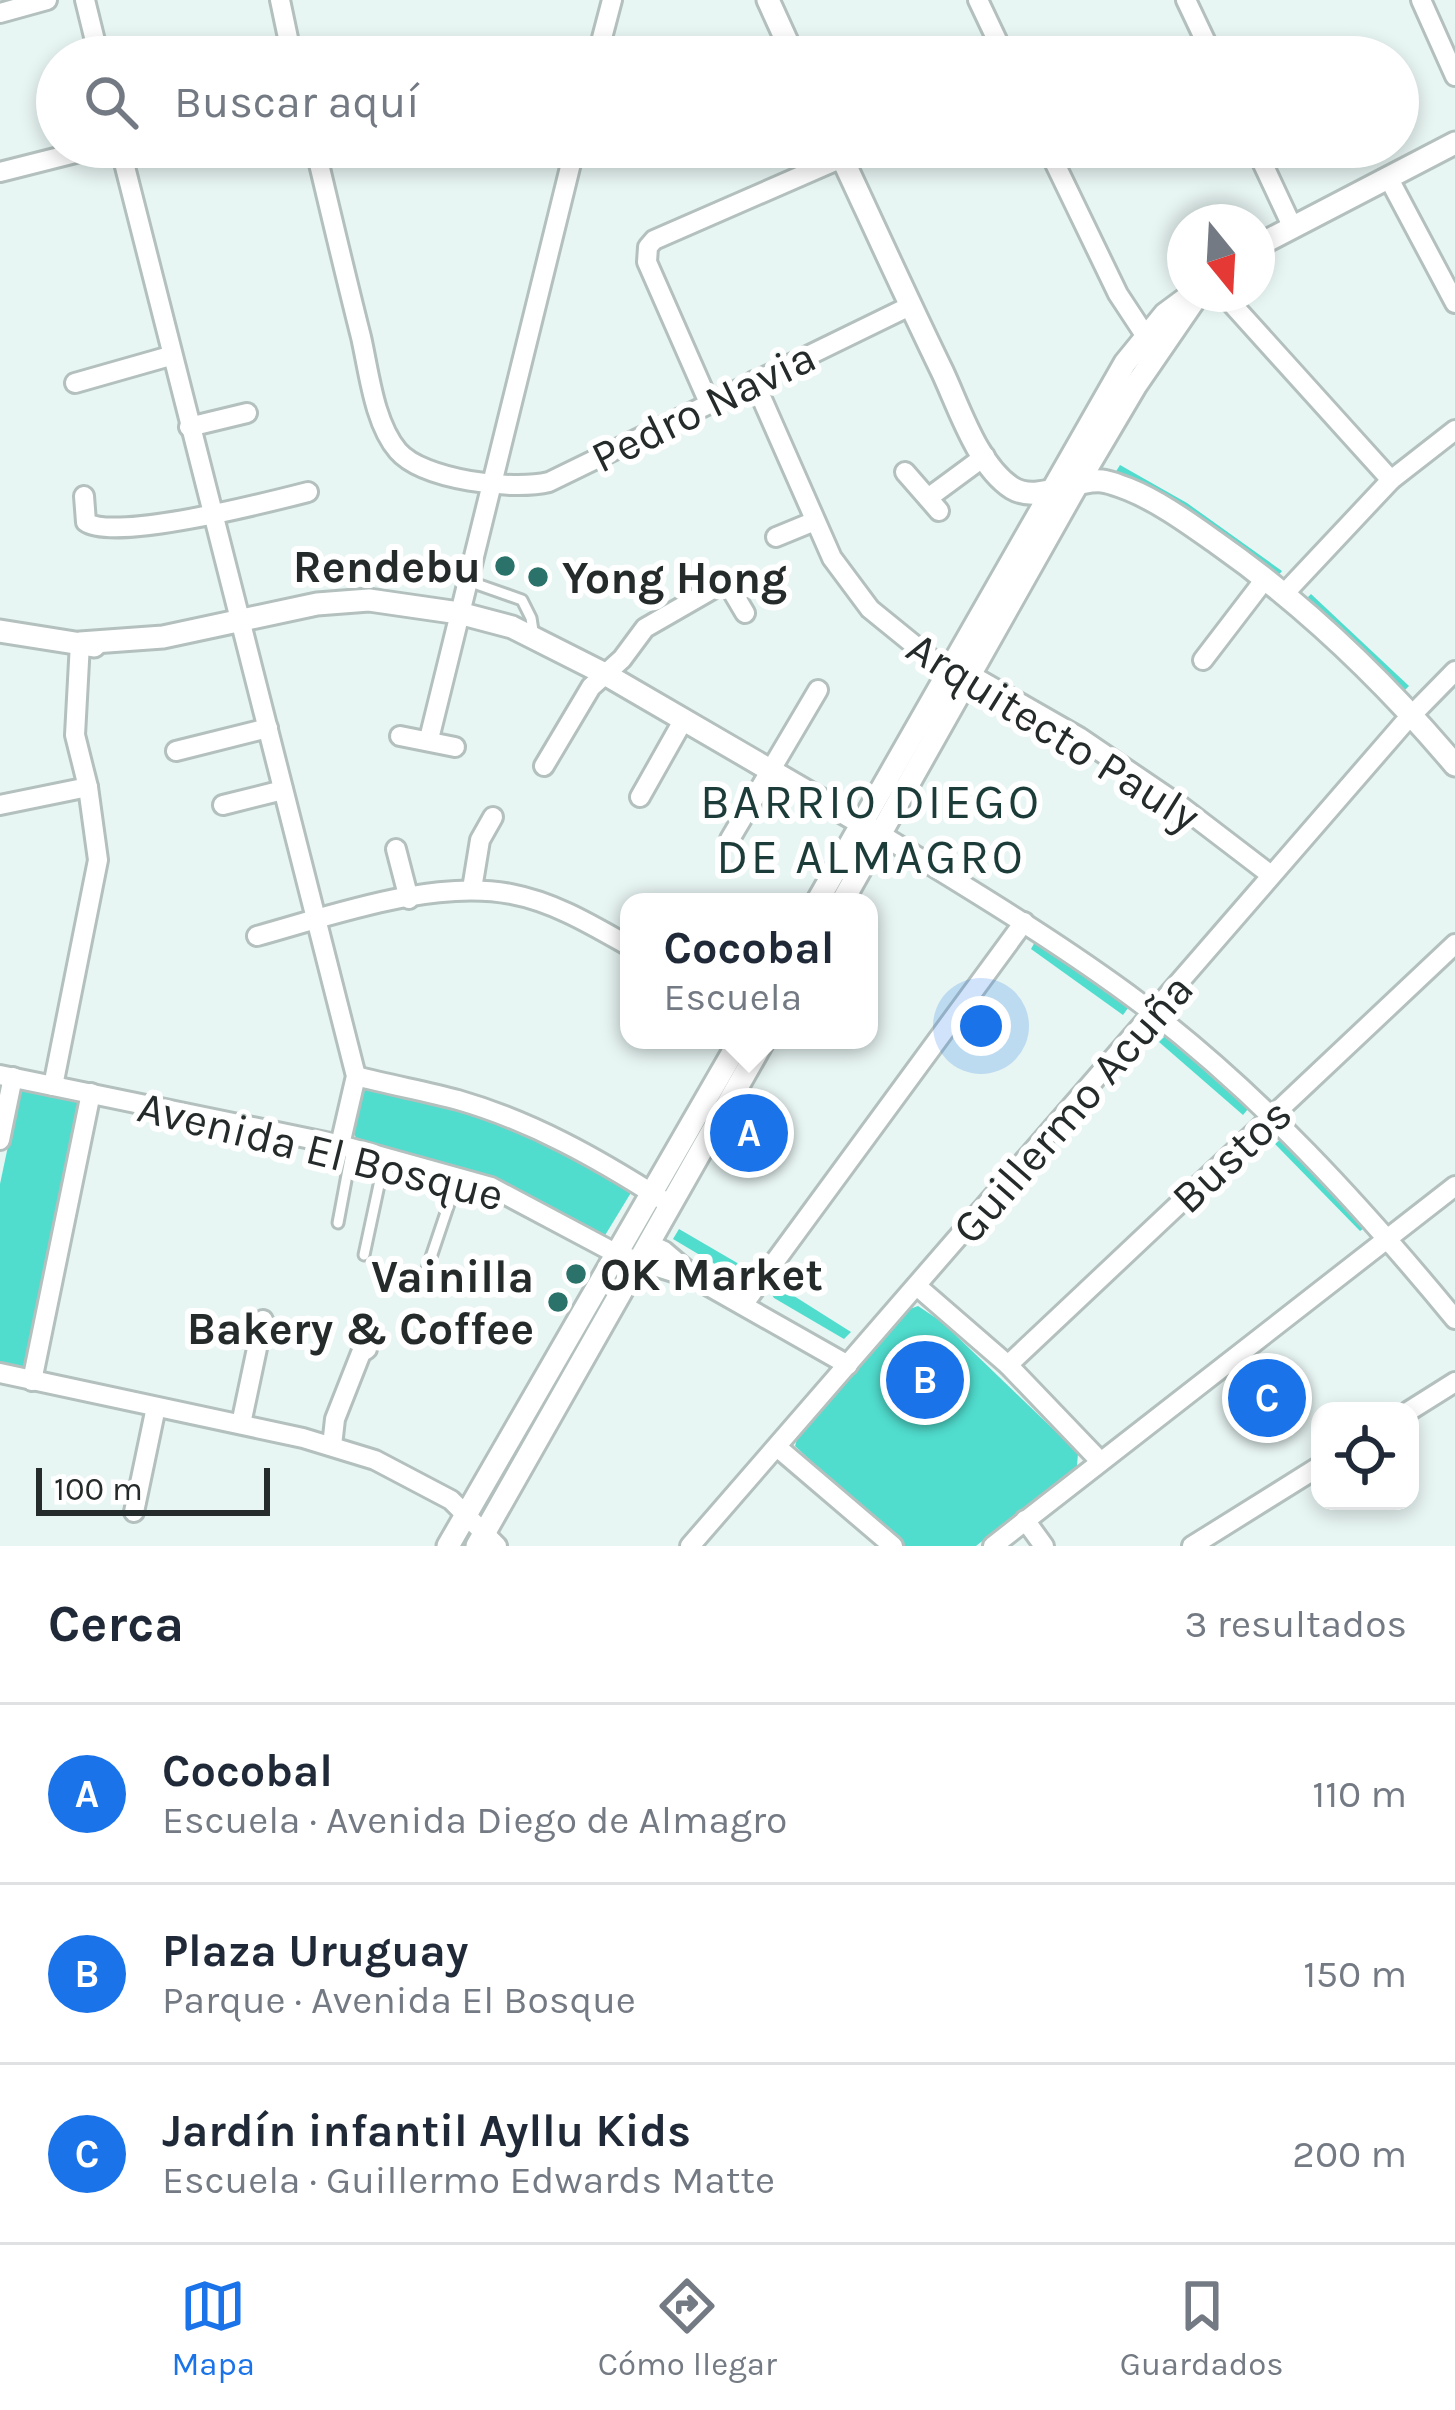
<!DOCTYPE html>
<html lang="es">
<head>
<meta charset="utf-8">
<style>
	:root { --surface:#fff; --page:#f2f2f3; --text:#1f2937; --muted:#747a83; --line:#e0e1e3; --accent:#1a73e8 }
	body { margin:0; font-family:Karla,sans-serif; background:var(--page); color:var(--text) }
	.controls { position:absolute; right:36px; bottom:36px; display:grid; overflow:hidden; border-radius:24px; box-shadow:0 6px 18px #0003 }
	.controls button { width:108px; height:108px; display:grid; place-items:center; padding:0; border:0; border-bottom:3px solid var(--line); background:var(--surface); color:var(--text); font:60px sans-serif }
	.compass { position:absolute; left:1167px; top:204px; width:108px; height:108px; border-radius:50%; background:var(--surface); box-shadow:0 6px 18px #0003; rotate:162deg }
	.scale { position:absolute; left:36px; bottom:30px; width:234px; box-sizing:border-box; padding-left:12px; border:6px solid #252b2a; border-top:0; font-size:33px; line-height:42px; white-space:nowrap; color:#252b2a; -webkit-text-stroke:9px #fff; paint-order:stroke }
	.you { position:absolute; left:981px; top:1026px; width:42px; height:42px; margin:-30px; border:9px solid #fff; border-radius:50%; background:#1a73e8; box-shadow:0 0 0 18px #1a73e833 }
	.badge { display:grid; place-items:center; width:78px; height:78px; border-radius:50%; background:var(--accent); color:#fff; font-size:39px; font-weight:700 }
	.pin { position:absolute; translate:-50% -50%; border:6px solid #fff; box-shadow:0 3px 12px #0006 }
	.popup { position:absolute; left:620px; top:893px; width:258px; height:156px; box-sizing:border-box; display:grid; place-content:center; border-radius:24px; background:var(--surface); filter:drop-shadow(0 3px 9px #0005); font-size:39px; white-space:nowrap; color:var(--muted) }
	.popup b { font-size:45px; color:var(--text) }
	.popup::after { content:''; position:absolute; left:50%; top:100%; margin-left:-24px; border:24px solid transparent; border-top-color:var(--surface) }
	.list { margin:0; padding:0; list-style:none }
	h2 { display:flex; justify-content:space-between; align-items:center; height:156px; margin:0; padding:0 48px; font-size:51px }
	h2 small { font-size:39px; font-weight:400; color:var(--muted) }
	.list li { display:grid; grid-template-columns:78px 1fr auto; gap:36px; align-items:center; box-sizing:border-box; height:180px; padding:0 48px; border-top:3px solid var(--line) }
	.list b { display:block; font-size:45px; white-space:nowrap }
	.list p { margin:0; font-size:39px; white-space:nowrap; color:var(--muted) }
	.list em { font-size:39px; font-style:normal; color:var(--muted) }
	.icon { flex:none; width:66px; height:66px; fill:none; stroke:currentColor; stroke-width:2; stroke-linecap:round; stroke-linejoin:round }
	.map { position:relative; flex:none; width:1455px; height:1546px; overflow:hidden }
	.search { position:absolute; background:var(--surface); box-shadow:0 6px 18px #0003; left:36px; right:36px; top:36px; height:132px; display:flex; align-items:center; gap:30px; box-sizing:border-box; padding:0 42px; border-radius:66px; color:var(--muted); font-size:45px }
	.sheet { height:696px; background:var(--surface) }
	nav { display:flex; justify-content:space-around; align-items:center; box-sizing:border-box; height:168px; border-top:3px solid var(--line); background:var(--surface); font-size:33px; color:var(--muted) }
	nav a { display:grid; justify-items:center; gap:6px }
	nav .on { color:var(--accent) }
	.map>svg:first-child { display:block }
	.green { fill:#50ddce }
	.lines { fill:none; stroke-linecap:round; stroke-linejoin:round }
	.service-casing { stroke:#b3c0be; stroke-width:15 }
	.minor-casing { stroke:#b3c0be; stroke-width:24 }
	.tertiary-casing { stroke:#b3c0be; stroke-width:27 }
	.service { stroke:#fff; stroke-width:9 }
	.minor { stroke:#fff; stroke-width:18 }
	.tertiary { stroke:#fff; stroke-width:21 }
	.poi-dot { fill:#2a726a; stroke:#fff; stroke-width:4.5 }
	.labels { text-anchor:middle; stroke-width:12; stroke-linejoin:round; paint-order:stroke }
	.street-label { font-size:45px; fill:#252b2a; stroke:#fff }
	.poi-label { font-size:45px; font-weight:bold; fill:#252b2a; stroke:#fff; text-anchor:end }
	.neighbourhood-label { font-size:48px; letter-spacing:3px; fill:#1b3c38; stroke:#fff }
</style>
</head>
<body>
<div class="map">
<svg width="1455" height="1546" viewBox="0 0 1455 1546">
	<rect width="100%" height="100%" fill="#e7f5f3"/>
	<g class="green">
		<polygon points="1120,465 1187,503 1282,571 1277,577 1165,499 1115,473"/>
		<polygon points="1311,594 1409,686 1403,692 1305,600"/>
		<polygon points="1036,940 1128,1008 1123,1015 1031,949"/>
		<polygon points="1165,1036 1248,1109 1243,1115 1159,1042"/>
		<path d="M371 1086C463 1100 557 1138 632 1191L604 1237C522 1191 450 1165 359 1142L353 1133 360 1090Z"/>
		<polygon points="28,1087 76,1098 80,1103 28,1364 19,1370 0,1366 0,1184 19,1094"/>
		<polygon points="1281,1139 1367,1226 1360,1231 1275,1144"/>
		<polygon points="679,1229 751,1271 744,1280 740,1279 673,1239"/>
		<polygon points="775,1284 851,1332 844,1339 774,1298 770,1292"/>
		<polygon points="918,1306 942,1322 1078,1453 1077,1466 976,1546 902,1546 795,1446 797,1439 910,1309"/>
	</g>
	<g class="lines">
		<defs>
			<g id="service">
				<polyline points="1222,222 1236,216 1246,222"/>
				<polyline points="468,581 522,600 531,618 534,637"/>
				<polyline points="338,1223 352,1148"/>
				<polyline points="364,1255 385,1157"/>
				<polyline points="427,1269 458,1177"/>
			</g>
			<g id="minor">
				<polyline points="85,0 99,57"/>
				<polyline points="280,0 292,57"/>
				<polyline points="978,0 1005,57"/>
				<polyline points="1186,0 1213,57"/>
				<polyline points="1421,0 1455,76"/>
				<polyline points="0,13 47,0"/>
				<polyline points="597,57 612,0"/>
				<polyline points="120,147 356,1076 340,1145"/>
				<path d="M315 147C330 210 345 274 361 337 369 372 374 423 398 451 423 480 513 491 549 482L910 306"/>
				<polyline points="1047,147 1118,294 1145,335"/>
				<polyline points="1255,147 1292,226"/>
				<polyline points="0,172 99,147"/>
				<polyline points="1388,177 1455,303"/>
				<polyline points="1223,294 1391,480"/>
				<polyline points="754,381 832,558 870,609 934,661 971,675 1079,737 1182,807 1271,875"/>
				<polyline points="75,383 170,356"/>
				<polyline points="709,403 647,262 648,247 654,240 842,158"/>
				<polyline points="189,427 247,413"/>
				<polyline points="905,472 939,511"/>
				<path d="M84 496 86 522C114 542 269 502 308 492"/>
				<polyline points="928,498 985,456"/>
				<polyline points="776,537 815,521"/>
				<polyline points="1283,595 1391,480 1455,430"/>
				<polyline points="1203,660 1265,579"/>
				<polyline points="400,736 455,747"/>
				<polyline points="429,739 575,147"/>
				<polyline points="176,751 268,728"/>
				<polyline points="544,766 591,687 622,659 645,628 718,586 729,586 745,613"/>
				<polyline points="640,797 684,719"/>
				<polyline points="0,805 88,787"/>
				<polyline points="223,805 283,790"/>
				<path d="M880 834C968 888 1057 941 1140 1003 1259 1093 1360 1204 1455 1319"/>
				<polyline points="730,839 818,690"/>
				<polyline points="396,849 409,899"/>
				<polyline points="472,889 480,840 493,817"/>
				<path d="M257 936C333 915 433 879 511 894 554 902 592 925 629 946"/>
				<polyline points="0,1075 340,1145 491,1187 617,1254 698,1280 848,1365"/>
				<path d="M356 1076C390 1085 424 1091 458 1100 531 1121 597 1158 661 1199"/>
				<polyline points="53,1086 98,860 88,787 75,735 80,643"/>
				<polyline points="0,1140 13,1077"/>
				<polyline points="649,1244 664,1251 690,1273"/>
				<polyline points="918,1287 1008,1365 1100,1461"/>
				<polyline points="743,1305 1024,922"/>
				<polyline points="1008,1365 1455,944"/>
				<polyline points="0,1373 303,1438 375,1460 451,1500 497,1546"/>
				<polyline points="32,1381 91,1093"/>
				<polyline points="1409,1411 1455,1382"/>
				<polyline points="241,1424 263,1320"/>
				<polyline points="332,1446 335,1419 361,1353 367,1349"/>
				<polyline points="777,1447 893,1546"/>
				<polyline points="134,1512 156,1407"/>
				<polyline points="1025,1520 1044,1546"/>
				<polyline points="690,1546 1404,723 1455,671"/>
				<polyline points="993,1546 1455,1186"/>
				<polyline points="1192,1546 1320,1466"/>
			</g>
			<g id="tertiary">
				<polyline points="768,0 794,57"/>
				<path d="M837 147C872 222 906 297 942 371 959 407 977 465 1012 488 1038 504 1074 478 1102 481 1111 482 1119 486 1128 489 1158 501 1187 522 1214 541 1304 604 1385 682 1455 765"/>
				<polyline points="1257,246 1455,143"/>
				<polyline points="0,631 94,646"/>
				<polyline points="80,643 163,637 317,604 369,600 459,613 512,627 605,674 880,834"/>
				<polyline points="817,902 1125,363 1165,314 1192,294"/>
				<polyline points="842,902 1078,483 1136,385 1195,299"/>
				<polyline points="448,1546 740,1040"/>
				<polyline points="477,1546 764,1040"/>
			</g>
		</defs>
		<use href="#service" class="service-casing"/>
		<use href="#minor" class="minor-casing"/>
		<use href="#tertiary" class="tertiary-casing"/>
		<use href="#service" class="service"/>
		<use href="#minor" class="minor"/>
		<use href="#tertiary" class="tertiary"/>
	</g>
	<g class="poi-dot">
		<circle cx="505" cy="566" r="12"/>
		<circle cx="538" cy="577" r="12"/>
		<circle cx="576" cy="1274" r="12"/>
		<circle cx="558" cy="1302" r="12"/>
	</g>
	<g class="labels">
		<g class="street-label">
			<text transform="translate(703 406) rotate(-26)" y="16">Pedro Navia</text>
			<text transform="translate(1054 731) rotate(32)" y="16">Arquitecto Pauly</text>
			<text transform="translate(1072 1108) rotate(-49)" y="16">Guillermo Acuña</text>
			<text transform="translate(321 1150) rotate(14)" y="16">Avenida El Bosque</text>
			<text transform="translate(1231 1155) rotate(-43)" y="16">Bustos</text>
		</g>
		<g class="poi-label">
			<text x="481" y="582">Rendebu</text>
			<text x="562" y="593" text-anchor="start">Yong Hong</text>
			<text x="600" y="1290" text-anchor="start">OK Market</text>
			<text x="534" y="1292">Vainilla<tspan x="534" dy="52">Bakery &amp; Coffee</tspan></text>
		</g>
		<g class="neighbourhood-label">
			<text x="871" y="818">BARRIO DIEGO<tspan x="871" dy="55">DE ALMAGRO</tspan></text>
		</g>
	</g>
</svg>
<div class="controls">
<button><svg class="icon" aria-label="locate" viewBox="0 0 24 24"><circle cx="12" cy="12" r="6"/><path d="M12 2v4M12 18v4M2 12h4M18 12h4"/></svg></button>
</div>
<svg class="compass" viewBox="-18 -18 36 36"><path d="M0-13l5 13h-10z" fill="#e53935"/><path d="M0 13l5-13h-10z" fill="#747a83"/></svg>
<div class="scale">100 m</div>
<div class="you"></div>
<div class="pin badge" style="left:749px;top:1133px">A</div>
<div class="popup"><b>Cocobal</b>Escuela</div>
<div class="pin badge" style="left:925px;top:1380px">B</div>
<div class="pin badge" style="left:1267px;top:1398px">C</div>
<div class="search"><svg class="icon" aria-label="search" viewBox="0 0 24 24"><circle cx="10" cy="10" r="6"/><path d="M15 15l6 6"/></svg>Buscar aquí</div>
</div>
<section class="sheet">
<h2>Cerca<small>3 resultados</small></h2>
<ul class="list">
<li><span class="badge">A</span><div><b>Cocobal</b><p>Escuela · Avenida Diego de Almagro</p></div><em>110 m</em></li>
<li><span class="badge">B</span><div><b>Plaza Uruguay</b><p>Parque · Avenida El Bosque</p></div><em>150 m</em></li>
<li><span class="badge">C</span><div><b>Jardín infantil Ayllu Kids</b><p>Escuela · Guillermo Edwards Matte</p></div><em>200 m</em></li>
</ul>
</section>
<nav>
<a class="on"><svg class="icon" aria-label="map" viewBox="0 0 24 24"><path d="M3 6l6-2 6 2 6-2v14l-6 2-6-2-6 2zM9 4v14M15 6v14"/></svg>Mapa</a>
<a><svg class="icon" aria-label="directions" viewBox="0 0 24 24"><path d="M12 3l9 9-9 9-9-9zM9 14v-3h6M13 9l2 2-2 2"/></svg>Cómo llegar</a>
<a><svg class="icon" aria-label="saved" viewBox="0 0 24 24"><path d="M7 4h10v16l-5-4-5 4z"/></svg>Guardados</a>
</nav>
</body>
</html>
